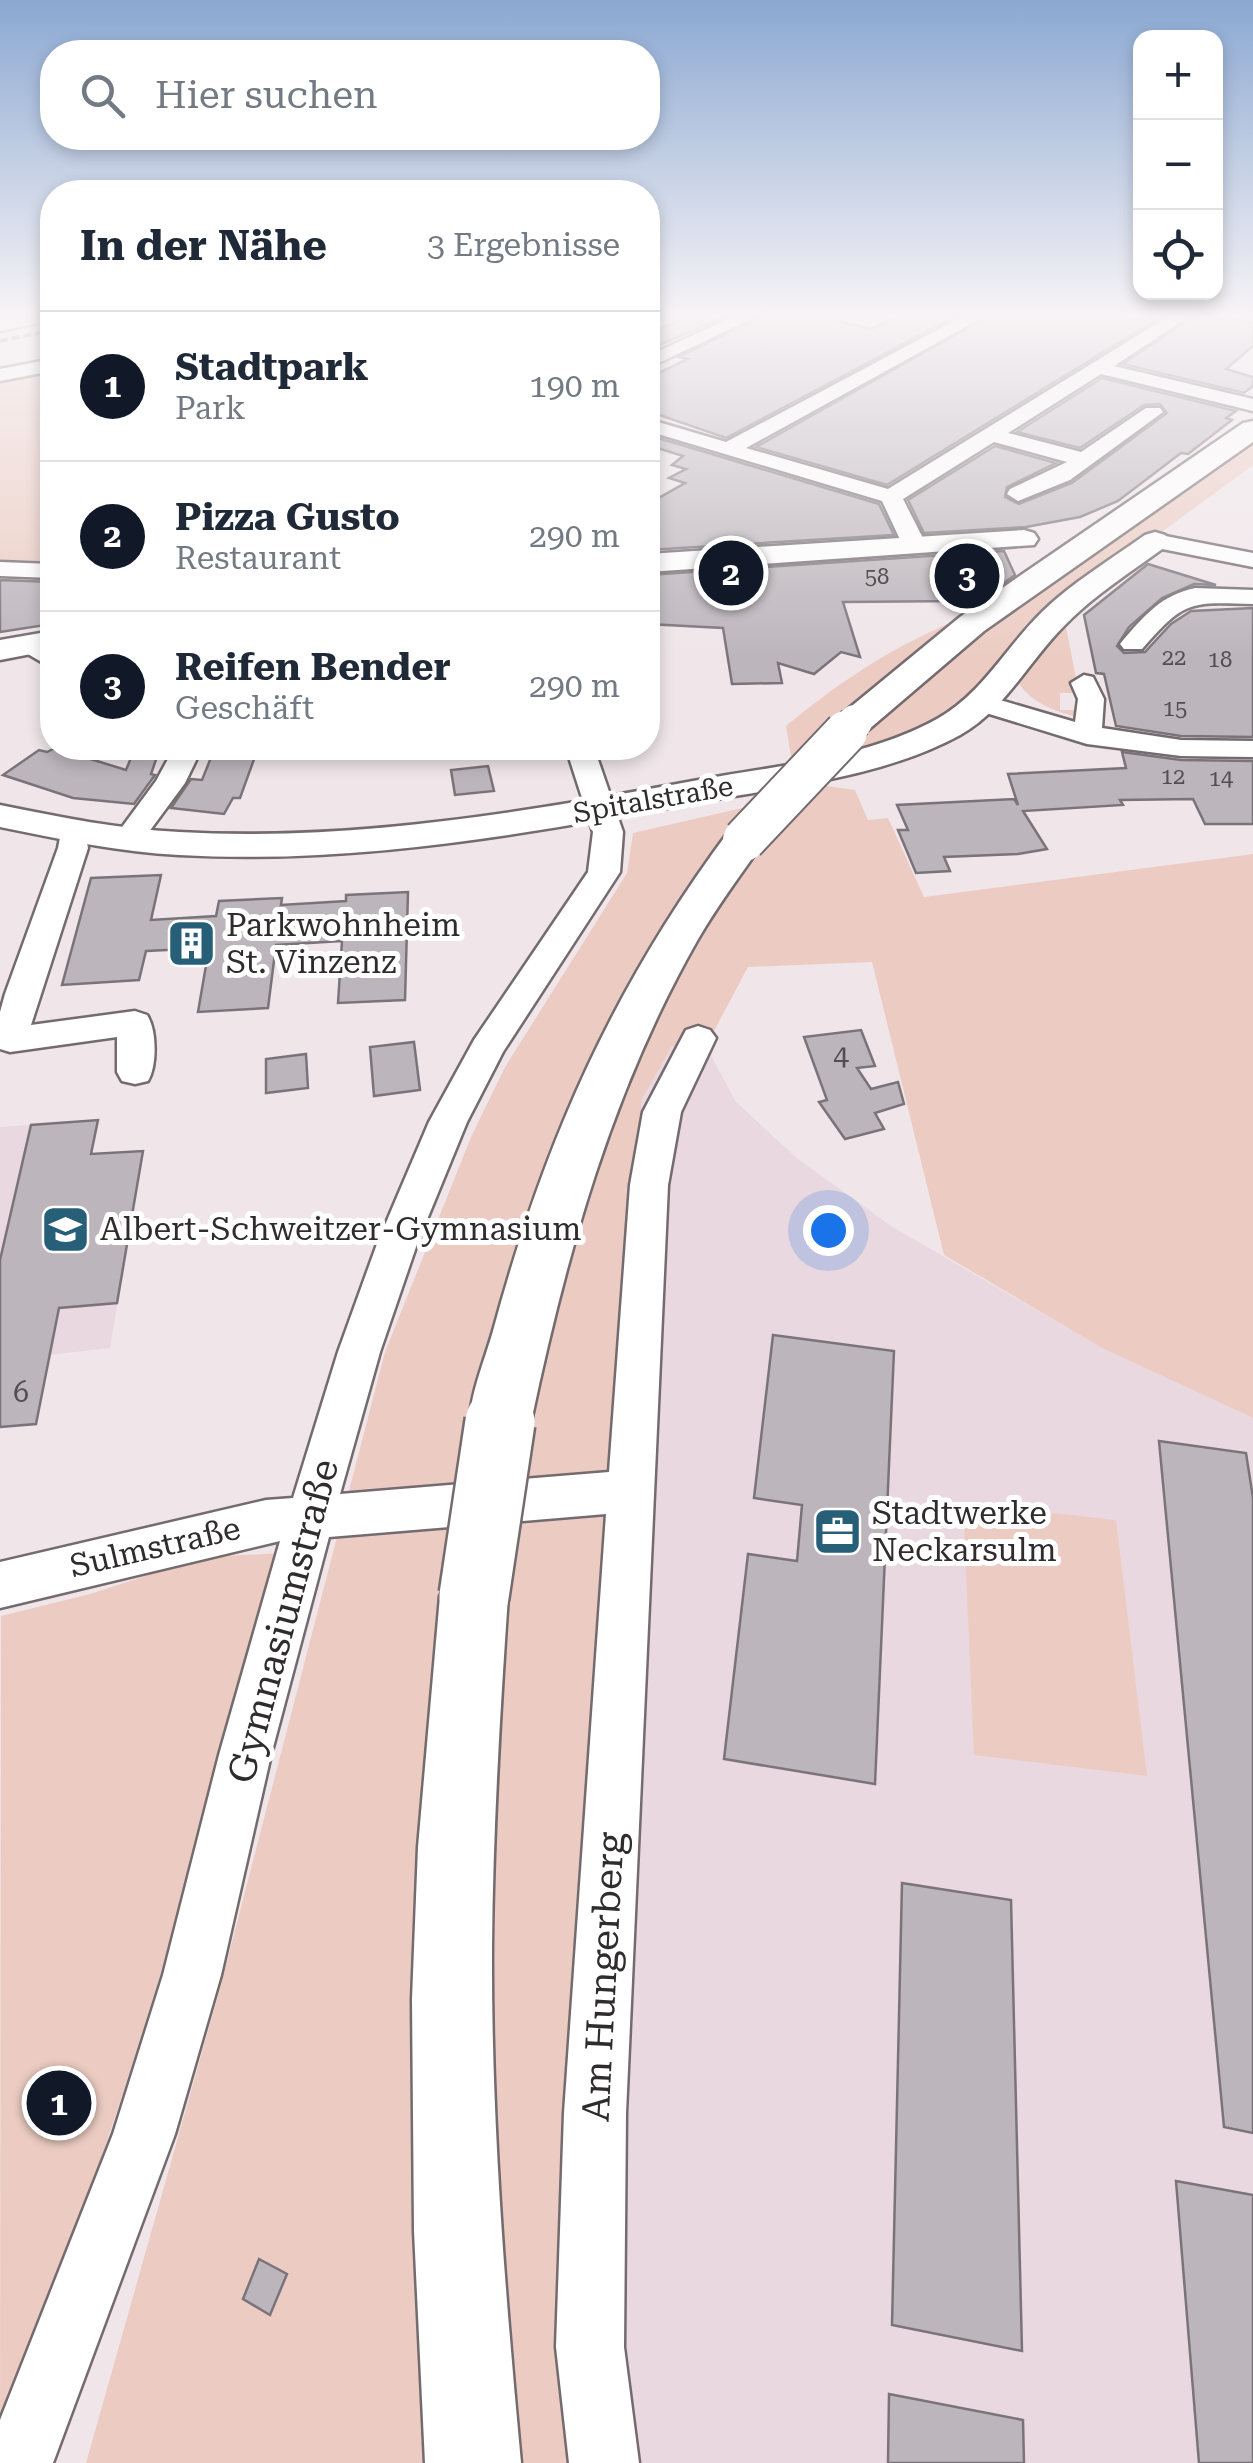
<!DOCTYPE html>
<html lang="de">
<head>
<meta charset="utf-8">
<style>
	:root { --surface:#fff; --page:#f2f2f3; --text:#1f2937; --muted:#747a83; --line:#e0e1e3; --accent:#111827 }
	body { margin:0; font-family:"Roboto Serif",serif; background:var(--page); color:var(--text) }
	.controls { position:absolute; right:30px; top:30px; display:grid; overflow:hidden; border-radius:20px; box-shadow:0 5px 15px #0003 }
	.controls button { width:90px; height:90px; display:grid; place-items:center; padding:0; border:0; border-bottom:2px solid var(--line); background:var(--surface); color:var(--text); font:50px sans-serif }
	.you { position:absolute; left:828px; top:1230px; width:35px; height:35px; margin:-25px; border:8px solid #fff; border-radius:50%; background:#1a73e8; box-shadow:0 0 0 15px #1a73e833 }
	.badge { display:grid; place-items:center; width:65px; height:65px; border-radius:50%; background:var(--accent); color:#fff; font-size:32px; font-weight:700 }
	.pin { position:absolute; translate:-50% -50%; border:5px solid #fff; box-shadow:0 2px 10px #0006 }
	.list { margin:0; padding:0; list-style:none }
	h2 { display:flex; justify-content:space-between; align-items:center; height:130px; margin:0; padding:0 40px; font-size:42px }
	h2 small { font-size:32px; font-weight:400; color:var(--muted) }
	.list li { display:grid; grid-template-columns:65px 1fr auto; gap:30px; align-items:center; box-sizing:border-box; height:150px; padding:0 40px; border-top:2px solid var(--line) }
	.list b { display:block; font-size:38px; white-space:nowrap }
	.list p { margin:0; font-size:32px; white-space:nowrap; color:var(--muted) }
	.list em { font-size:32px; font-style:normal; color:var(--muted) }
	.icon { flex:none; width:55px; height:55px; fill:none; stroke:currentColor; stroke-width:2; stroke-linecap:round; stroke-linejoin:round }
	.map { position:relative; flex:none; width:1253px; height:2463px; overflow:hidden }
	.search { position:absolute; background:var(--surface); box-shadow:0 5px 15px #0003; left:40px; top:40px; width:620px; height:110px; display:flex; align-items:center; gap:25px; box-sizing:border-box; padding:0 35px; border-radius:40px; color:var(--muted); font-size:38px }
	.panel { position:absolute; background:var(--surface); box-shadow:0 5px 15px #0003; left:40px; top:180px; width:620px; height:580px; border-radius:40px }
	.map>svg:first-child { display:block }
	.built { fill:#e9d8df }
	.green { fill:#ecccc2 }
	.building { fill:#bcb6bc; stroke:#7a747a; stroke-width:2.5 }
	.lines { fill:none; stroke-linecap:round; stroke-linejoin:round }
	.minor-casing { stroke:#746b6f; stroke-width:5 }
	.major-casing { stroke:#746b6f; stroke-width:5 }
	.highway-casing { stroke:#746b6f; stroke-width:5 }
	.minor { fill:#fff; fill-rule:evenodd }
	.major { fill:#fff; fill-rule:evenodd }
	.highway { fill:#fff; fill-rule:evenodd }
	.rail { stroke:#6b6668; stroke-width:4; stroke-dasharray:8 4; stroke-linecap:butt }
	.highway-bridge-far2-casing { stroke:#746b6f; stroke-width:36; stroke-linecap:butt }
	.highway-bridge-far1-casing { stroke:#746b6f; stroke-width:46; stroke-linecap:butt }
	.highway-bridge-casing { stroke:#746b6f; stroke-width:74; stroke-linecap:butt }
	.highway-bridge-far2 { stroke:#fff; stroke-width:34 }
	.highway-bridge-far1 { stroke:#fff; stroke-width:42 }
	.highway-bridge { stroke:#fff; stroke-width:69 }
	.labels { text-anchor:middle; stroke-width:10; stroke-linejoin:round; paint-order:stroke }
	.far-number-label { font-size:22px; fill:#524e51 }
	.far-street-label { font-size:28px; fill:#2f2c2d; stroke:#fff }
	.number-label { font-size:28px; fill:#524e51 }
	.poi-label { font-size:32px; fill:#2f2c2d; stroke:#fff; text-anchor:start }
	.street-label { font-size:32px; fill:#2f2c2d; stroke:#fff }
	.near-street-label { font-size:38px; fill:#2f2c2d; stroke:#fff }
</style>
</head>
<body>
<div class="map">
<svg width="1253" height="2463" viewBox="0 0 1253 2463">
	<rect width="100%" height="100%" fill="#f0e6ea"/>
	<g class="built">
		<polygon points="672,1046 706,1046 736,1102 798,1159 891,1226 1102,1348 1253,1418 1253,2463 581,2463 641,1189 641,1101"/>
		<polygon points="98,1120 92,1154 143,1151 110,1348 50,1355 36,1424 0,1427 0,1127"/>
	</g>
	<g class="green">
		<polygon points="52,373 52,568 0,564 0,383"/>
		<path d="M1253 424V465L1151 540 941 724 805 783 855 790 868 820 888 818 924 897 1253 854V1418L1102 1348 944 1255 872 962 748 967 706 1046H672L641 1101V1189L581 2463H86L219 1992 385 1352 471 1137 505 1067 627 873 633 833 773 801 815 759 791 756 786 726C843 679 898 643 967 616Z"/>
		<path d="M1065 622 1079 693H1060V710H1076L1080 718C1055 711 1035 705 1019 684L1040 651Z"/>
		<polygon points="963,1503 1116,1520 1147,1776 974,1755"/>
		<path d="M281 1553C199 1848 118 2145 0 2428L1 1616 90 1594 204 1557Z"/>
	</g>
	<g class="building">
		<polygon points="695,313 732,313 648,350 648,334"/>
		<polygon points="767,313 806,313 871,329 904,313 956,316 726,438 648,411 648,378 688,359 679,357"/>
		<polygon points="994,313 1167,313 887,485 756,447"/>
		<polygon points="1198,313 1253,322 1253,346 1226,369 1253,377 1253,386 1244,393 1123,364"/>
		<polygon points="1102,378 1236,411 1226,418 1232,420 1188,454 1181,453 1118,501 1080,517 1026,527 924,533 908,500 995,446 1056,463 1007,487 1005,497 1019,504 1072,483 1167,413 1160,404 1144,405 1080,448 1017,432"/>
		<polygon points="648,435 879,504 894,535 648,550 648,504 685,483 669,478 686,469 672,465 683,456 648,445"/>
		<polygon points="1004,551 1015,575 1001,585 954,585 959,601 843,602 860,657 841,652 814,674 778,663 782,683 732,684 723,628 648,624 648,575"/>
		<polygon points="1148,564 1216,585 1194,584 1162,598 1129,627 1117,646 1124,653 1145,652 1171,624 1191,611 1253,608 1253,737 1181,736 1116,726 1104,674 1096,673 1084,615"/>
		<polygon points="0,580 52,582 52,624 0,632"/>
		<polygon points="55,748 126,770 135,748 160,748 151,774 155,775 134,804 73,798 3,775 39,750 47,752"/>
		<polygon points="214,750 257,751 240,798 233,798 224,814 171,808 191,779 202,780"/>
		<polygon points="1122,752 1181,760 1253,761 1253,824 1205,824 1193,799 1120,800 1123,805 1023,811 1047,849 1018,854 944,857 950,871 916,873 898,830 908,830 897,805 1014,799 1018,805 1008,774 1126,768"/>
		<polygon points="488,766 494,791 455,795 451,770"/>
		<polygon points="161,875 151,920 216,916 219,901 282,898 281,905 346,901 346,895 408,892 405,1000 338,1003 342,941 276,945 268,1008 198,1012 209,948 146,951 139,980 62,985 91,878"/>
		<polygon points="861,1030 875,1066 857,1068 871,1089 898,1082 904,1104 875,1113 884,1129 845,1139 819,1102 827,1100 804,1037"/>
		<polygon points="414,1042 420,1090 374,1096 370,1047"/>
		<polygon points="306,1054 308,1088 266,1093 266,1059"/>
		<polygon points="98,1120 91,1154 143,1151 117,1303 59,1308 36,1424 0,1427 0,1260 31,1125"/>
		<polygon points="773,1335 894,1351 875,1784 724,1759 748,1554 797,1561 802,1505 754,1498"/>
		<polygon points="1159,1441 1246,1453 1253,1498 1253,2133 1224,2127"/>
		<polygon points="902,1883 1011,1900 1022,2351 892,2325"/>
		<polygon points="1176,2181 1253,2195 1253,2463 1199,2463"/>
		<polygon points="259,2259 287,2274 270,2315 243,2299"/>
		<polygon points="889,2394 1023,2420 1024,2463 888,2463"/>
	</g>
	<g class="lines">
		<defs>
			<g id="minor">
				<polygon points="741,313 764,313 648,368 648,356"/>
				<polygon points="969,313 991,313 746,448 888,489 1174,313 1195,313 1114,366 1253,399 1253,411 1101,374 1008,433 1081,452 1146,408 1160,408 1163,412 1070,480 1018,501 1007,494 1010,489 1067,462 994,442 903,499 927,546 915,553 903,546 882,501 648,431 648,419 726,442"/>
				<polygon points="52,359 52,371 0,381 0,369"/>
				<polygon points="1155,534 1253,553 1253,567 1147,546 1143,541"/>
				<polygon points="0,562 52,564 52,578 0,576"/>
				<path d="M1195 588 1253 590V604C1189 602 1185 600 1142 649H1124L1120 644 1124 639C1146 614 1162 595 1195 588Z"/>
				<polygon points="27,638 52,650 52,668 14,646"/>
				<polygon points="1084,675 1093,677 1104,699 1102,728 1181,740 1253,741 1253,757 1181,756 1087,744 973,709 969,703 983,695 1075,722 1078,699 1071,683"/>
				<polygon points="174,748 202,748 185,783 137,848 115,848 111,842 156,781"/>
				<polygon points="566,748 594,748 623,832 620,872 503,1052 467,1122 417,1244 380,1352 340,1494 609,1472 630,1185 643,1112 686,1030 698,1026 710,1030 716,1038 681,1112 668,1185 626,2113 624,2347 639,2463 569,2463 556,2347 564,2113 606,1514 329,1537 271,1755 221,1975 175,2134 53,2463 0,2463 0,2420 113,2134 163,1975 219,1755 280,1541 0,1608 0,1562 266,1500 293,1498 338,1352 377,1244 429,1122 474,1040 588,872 593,832"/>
				<path d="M73 824 84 827 88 848 31 1025 135 1011 147 1015C157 1030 157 1066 148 1081L135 1084 122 1081 117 1072V1037L10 1052 0 1049V1012L5 994 58 848 62 827Z"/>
			</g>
			<g id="major">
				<polygon points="24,313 52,313 52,320 0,331 0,317"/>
				<polygon points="1024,530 1034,533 1038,539 1034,545 648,572 648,554"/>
				<path d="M1155 532 1165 535 1169 541 1165 547C1131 572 1094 595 1064 626 1028 662 1005 710 960 735 883 777 789 786 705 801 531 833 357 865 179 855 119 852 59 839 0 827V805C59 817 118 829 179 832 356 842 530 811 704 779 782 765 866 758 937 719 982 694 1006 647 1042 612 1073 582 1110 560 1145 535Z"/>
				<polygon points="52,631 52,650 0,660 0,640"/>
			</g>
			<g id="highway">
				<polygon points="1253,421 1253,442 984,631 868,730 855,733 842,730 836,722 842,714 960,617 1243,423"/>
				<path d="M744 827 759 831 765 840C742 873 717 906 697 941 612 1090 566 1255 531 1422L522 1441 500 1448 478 1441C475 1434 470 1426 470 1420 470 1395 486 1356 493 1331 544 1143 612 988 729 831Z"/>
				<path d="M474 1564 498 1574 508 1596C500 1713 493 1829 492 1946 491 2119 505 2291 521 2463H425L414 2231 412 1999 418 1847 440 1596 450 1574Z"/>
			</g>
		</defs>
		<use href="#minor" class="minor-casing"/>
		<use href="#major" class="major-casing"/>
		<use href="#highway" class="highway-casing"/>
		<use href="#minor" class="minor"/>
		<use href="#major" class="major"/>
		<use href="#highway" class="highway"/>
		<polyline class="rail" points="0,341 52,330"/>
		<defs>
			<polyline id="highway-bridge-far2" points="843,735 855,722"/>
			<polyline id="highway-bridge-far1" points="744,840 846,732"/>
			<polyline id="highway-bridge" points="474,1596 500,1422"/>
		</defs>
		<use href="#highway-bridge-far2" class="highway-bridge-far2-casing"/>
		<use href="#highway-bridge-far1" class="highway-bridge-far1-casing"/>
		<use href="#highway-bridge" class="highway-bridge-casing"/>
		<use href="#highway-bridge-far2" class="highway-bridge-far2"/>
		<use href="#highway-bridge-far1" class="highway-bridge-far1"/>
		<use href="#highway-bridge" class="highway-bridge"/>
	</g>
	<linearGradient id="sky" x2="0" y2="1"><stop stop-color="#8ba8d2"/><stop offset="0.48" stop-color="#f8f4f6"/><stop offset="1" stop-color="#f8f4f6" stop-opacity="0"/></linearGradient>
	<rect width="1253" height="658" fill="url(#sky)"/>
	<defs>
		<symbol id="building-square" viewBox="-11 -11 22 22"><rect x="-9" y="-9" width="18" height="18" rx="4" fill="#275e78" stroke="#fff"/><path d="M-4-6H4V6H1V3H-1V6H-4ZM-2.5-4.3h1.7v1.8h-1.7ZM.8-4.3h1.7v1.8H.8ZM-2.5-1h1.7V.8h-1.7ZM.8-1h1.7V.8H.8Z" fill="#fff"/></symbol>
		<symbol id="school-square" viewBox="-11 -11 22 22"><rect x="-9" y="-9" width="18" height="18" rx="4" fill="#275e78" stroke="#fff"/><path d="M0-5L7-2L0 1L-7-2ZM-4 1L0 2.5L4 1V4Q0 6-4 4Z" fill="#fff"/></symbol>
		<symbol id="office-square" viewBox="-11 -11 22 22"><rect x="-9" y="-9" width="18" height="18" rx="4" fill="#275e78" stroke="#fff"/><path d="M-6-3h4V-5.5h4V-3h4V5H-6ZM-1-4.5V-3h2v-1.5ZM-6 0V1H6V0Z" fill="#fff"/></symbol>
	</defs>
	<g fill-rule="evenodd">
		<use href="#building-square" x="164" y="916" width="55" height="55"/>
		<use href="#school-square" x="38" y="1202" width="55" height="55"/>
		<use href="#office-square" x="810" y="1504" width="55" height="55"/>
	</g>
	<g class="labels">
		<g class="far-number-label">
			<text x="877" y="584">58</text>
			<text x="1174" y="665">22</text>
			<text x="1220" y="667">18</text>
			<text x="1175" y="716">15</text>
			<text x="1173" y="784">12</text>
			<text x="1221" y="786">14</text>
		</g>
		<g class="far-street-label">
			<text transform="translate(653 799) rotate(-10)" y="10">Spitalstraße</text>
		</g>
		<g class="number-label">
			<text x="841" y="1065">4</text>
			<text x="21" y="1402">6</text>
		</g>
		<g class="poi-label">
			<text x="226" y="936">Parkwohnheim<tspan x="226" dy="37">St. Vinzenz</tspan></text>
			<text x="100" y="1240">Albert-Schweitzer-Gymnasium</text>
			<text x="872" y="1524">Stadtwerke<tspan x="872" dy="37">Neckarsulm</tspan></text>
		</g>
		<g class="street-label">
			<text transform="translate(155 1547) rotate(-13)" y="11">Sulmstraße</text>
		</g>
		<g class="near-street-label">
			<text transform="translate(283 1621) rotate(-75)" y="13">Gymnasiumstraße</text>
			<text transform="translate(603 1977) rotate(-87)" y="13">Am Hungerberg</text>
		</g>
	</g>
</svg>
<div class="controls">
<button>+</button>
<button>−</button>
<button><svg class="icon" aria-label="locate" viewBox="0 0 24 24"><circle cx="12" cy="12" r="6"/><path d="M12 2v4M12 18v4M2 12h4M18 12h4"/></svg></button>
</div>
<div class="you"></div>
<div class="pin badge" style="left:59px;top:2103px">1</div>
<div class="pin badge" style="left:731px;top:573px">2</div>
<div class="pin badge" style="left:967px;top:576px">3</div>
<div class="search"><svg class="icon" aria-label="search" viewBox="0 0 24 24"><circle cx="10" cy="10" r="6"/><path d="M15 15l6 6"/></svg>Hier suchen</div>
<section class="panel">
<h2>In der Nähe<small>3 Ergebnisse</small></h2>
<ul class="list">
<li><span class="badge">1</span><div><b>Stadtpark</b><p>Park</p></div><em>190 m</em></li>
<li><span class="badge">2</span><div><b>Pizza Gusto</b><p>Restaurant</p></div><em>290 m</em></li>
<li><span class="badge">3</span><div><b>Reifen Bender</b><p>Geschäft</p></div><em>290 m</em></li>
</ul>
</section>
</div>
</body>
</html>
